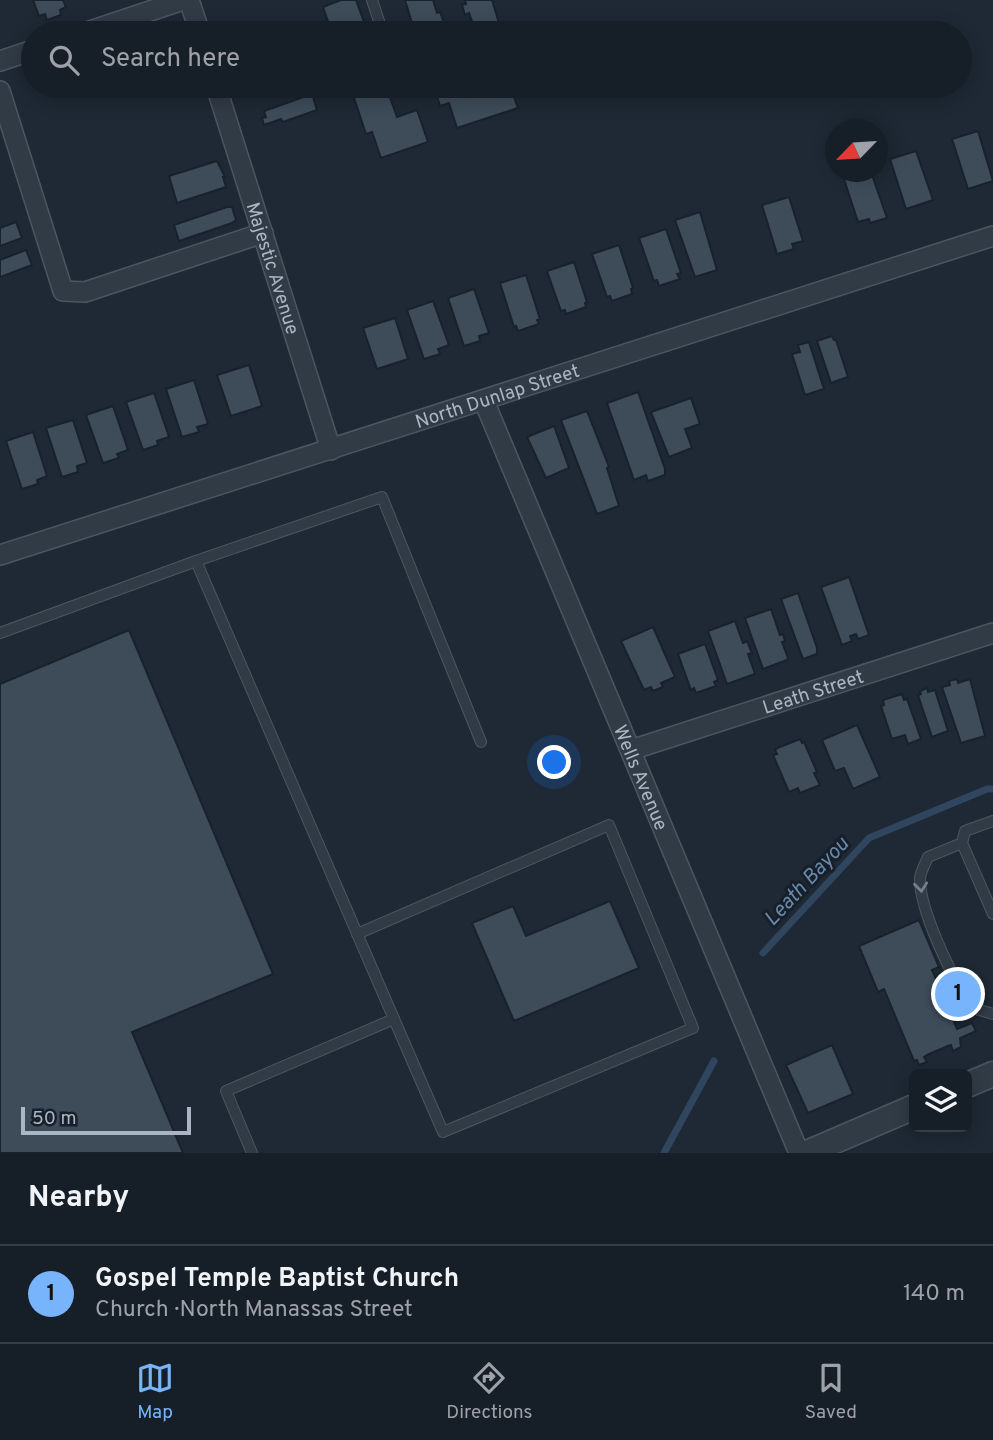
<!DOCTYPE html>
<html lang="en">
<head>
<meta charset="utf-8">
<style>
	:root { --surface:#161f28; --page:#232c34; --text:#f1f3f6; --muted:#9ea2a8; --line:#353d45; --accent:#77b4fc }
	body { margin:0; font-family:Overpass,sans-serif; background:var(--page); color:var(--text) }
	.controls { position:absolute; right:21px; bottom:21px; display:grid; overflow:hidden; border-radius:10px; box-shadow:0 4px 18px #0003 }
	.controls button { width:63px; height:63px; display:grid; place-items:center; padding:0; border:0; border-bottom:2px solid var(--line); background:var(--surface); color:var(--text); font:35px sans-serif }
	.compass { position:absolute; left:825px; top:119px; width:63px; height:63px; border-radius:50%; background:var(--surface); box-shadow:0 4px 18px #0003; rotate:245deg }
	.scale { position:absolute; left:21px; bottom:18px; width:170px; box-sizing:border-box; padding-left:7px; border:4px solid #aab6c3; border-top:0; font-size:19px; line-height:24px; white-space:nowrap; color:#aab6c3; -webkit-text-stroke:5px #17202a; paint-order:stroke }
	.you { position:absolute; left:555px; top:763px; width:24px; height:24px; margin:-18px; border:5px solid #fff; border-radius:50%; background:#1a73e8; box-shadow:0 0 0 10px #1a73e833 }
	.badge { display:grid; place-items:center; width:46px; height:46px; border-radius:50%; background:var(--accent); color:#111; font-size:23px; font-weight:700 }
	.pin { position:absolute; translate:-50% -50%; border:4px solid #fff; box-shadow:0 2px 7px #0006 }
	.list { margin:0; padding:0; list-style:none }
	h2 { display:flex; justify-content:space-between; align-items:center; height:91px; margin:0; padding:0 28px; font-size:30px }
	h2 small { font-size:23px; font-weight:400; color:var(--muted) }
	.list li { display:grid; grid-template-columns:46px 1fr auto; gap:21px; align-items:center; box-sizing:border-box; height:98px; padding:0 28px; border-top:2px solid var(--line) }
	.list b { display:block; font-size:26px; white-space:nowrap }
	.list p { margin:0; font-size:23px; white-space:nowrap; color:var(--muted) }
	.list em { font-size:23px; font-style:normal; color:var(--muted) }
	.icon { flex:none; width:38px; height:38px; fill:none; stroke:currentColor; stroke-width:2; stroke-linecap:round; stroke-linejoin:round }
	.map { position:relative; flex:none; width:993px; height:1153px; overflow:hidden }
	.search { position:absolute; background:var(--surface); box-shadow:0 4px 18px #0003; left:21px; right:21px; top:21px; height:77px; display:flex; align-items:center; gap:18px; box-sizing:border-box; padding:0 24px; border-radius:38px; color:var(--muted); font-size:26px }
	.sheet { height:189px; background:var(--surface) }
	nav { display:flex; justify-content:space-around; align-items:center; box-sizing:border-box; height:98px; border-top:2px solid var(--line); background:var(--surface); font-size:19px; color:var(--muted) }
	nav a { display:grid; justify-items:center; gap:4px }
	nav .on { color:var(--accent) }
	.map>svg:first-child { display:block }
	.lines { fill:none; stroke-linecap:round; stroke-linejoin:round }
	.stream { stroke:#30465e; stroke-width:7 }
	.building { fill:#3e4c5a; stroke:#19222c; stroke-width:2 }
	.service-casing { stroke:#4c5661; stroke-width:12 }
	.minor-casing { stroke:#4c5661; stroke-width:22 }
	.tertiary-casing { stroke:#4c5661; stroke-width:27 }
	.service { stroke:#313b46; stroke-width:10 }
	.minor { stroke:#313b46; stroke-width:19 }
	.tertiary { stroke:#313b46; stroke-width:24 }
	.oneway { stroke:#747f8b }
	.labels { text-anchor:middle; stroke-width:6; stroke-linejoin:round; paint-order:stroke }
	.street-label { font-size:19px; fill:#aab6c3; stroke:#17202a }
	.water-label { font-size:21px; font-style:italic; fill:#6989aa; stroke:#17202a }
</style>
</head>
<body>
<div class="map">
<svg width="993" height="1153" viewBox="0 0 993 1153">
	<rect width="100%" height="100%" fill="#1e2935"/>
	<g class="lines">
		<g class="stream">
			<polyline points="763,953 869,838 987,789 993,789"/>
			<polyline points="664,1153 714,1061"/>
		</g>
	</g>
	<g class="building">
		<polygon points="33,0 63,0 66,7 60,10 61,15 47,20 45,14 39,16"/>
		<polygon points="341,0 356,0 368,33 332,33 323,7"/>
		<polygon points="405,0 433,0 437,13 440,12 444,23 441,24 444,33 415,33"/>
		<polygon points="465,0 492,0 502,33 476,33 469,13 465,15 462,5 466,4"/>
		<polygon points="350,86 386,86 397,117 417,110 428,142 381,158 372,132 366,134"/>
		<polygon points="434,86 464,86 462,88 465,97 492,86 510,86 518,108 457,128 449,103 440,106"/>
		<polygon points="312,94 317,110 283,122 281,119 264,125 262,118 266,117 264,111"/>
		<polygon points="978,131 993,181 968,189 952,139"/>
		<polygon points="916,151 933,200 906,209 890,159"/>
		<polygon points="217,161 225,177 223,177 226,187 177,203 169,176"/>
		<polygon points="866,172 871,172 887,218 870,223 869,219 858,222 844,179"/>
		<polygon points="789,197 803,241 792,244 794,249 777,254 762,205"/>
		<polygon points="227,207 232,207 236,220 232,223 179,241 174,225"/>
		<polygon points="700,212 717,270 695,277 675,220"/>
		<polygon points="16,222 22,238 0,246 0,228"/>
		<polygon points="666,229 681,273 677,274 680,279 659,286 657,280 654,281 639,238"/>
		<polygon points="619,245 633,288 631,289 632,294 612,301 610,296 607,297 592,254"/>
		<polygon points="26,250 32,265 0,277 0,260"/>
		<polygon points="574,262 587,302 585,303 586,307 566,314 565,310 561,311 547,271"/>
		<polygon points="526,275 540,319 537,320 539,324 518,331 516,326 514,327 500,283"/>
		<polygon points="474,289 489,333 479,336 480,341 464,346 448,298"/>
		<polygon points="433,301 449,345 438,349 440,354 424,359 407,310"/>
		<polygon points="395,318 408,359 377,369 363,328"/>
		<polygon points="832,336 834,340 836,340 848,377 831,383 817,341"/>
		<polygon points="809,342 824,389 805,395 792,354 800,352 798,345"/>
		<polygon points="249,365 262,406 231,416 217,375"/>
		<polygon points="194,380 208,424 197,427 199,432 182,437 166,389"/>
		<polygon points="638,392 665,469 665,475 648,481 646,475 634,480 607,403"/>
		<polygon points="154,393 169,437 157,441 158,445 143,450 126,402"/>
		<polygon points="691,398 700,424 685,429 692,448 669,457 651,412"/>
		<polygon points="113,406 128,450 117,454 119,458 103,463 86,415"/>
		<polygon points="587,411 609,467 607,468 619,506 597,514 561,420"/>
		<polygon points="73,420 87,463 77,466 78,472 62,477 46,428"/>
		<polygon points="554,426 569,468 546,478 527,437"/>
		<polygon points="33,432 47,476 37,480 38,484 22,489 6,441"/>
		<polygon points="849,577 869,635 858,639 856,634 850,636 852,641 842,645 821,587"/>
		<polygon points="798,593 817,648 817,654 803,659 781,599"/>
		<polygon points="771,609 780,635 783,634 785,641 782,642 788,658 787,660 763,669 745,618"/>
		<polygon points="735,621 743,643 747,641 752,653 748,654 755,674 727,684 708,631"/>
		<polygon points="653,627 675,677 661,683 663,687 653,691 651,687 644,690 621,641"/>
		<polygon points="129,630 273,974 132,1032 183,1153 0,1153 0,684"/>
		<polygon points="705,644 718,680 714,682 716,686 696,693 694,688 691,690 678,654"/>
		<polygon points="957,679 958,683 970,679 985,736 961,743 942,687 950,685 949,681"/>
		<polygon points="927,688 928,692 935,690 948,731 932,737 918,695 921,694 920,691"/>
		<polygon points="902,694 904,700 907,699 921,739 908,744 905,735 892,739 881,706 884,705 883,700"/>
		<polygon points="857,725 880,777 853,789 844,768 835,771 822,740"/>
		<polygon points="800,739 802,743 804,742 817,772 814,773 820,785 800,793 798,788 789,792 773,755 777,754 775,749"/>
		<polygon points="610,901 639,968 514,1021 472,923 513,906 526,936"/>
		<polygon points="919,920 939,967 932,970 957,1029 972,1023 976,1031 960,1038 961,1047 953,1051 951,1045 948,1046 927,1055 924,1057 927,1062 919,1065 917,1060 914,1061 884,989 878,992 859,946"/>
		<polygon points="832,1045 853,1094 808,1113 786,1065"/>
	</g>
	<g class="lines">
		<defs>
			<g id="service">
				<polyline points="372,0 383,33"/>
				<polyline points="399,86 401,91"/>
				<polyline points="196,561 382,497 481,742"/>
				<polyline points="0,633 196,561 394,1019 226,1091 252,1153"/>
				<polyline points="993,821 965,831 962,843 993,914"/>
				<path d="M962 843 928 857C925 864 921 871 920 878 919 911 953 976 969 1007L993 1014"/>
				<polyline points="357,934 609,825 693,1028 443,1132 394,1019"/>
			</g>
			<g id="minor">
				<polyline points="189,0 200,33"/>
				<polyline points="84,33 183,0"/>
				<polyline points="0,61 33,50"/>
				<path id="s1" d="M216 86 331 450"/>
				<polyline points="0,91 63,291 85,292 263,233"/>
				<path id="s2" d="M484 401 799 1153"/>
				<path id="s3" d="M0 555 993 236"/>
				<path id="s4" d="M631 750 993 633"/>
			</g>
			<g id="tertiary">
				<polyline points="967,1085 993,1074"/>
				<polyline points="807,1153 914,1107"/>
			</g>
		</defs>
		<use href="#service" class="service-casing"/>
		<use href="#minor" class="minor-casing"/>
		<use href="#tertiary" class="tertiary-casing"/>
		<use href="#service" class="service"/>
		<use href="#minor" class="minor"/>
		<use href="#tertiary" class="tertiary"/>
	</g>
	<defs><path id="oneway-chevron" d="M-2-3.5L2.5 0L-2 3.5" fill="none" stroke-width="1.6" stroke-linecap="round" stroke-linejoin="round" transform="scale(1.75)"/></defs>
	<use class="oneway" href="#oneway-chevron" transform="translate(921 887) rotate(84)"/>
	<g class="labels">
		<g class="street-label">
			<text dy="7" stroke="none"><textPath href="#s1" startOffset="191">Majestic Avenue</textPath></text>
			<text dy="7" stroke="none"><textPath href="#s3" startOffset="522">North Dunlap Street</textPath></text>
			<text dy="7" stroke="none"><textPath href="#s4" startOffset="191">Leath Street</textPath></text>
			<text dy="7" stroke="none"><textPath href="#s2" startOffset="408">Wells Avenue</textPath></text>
		</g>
		<g class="water-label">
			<text transform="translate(806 881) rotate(-47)" y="7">Leath Bayou</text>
		</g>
	</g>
</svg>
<div class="controls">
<button><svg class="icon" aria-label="layers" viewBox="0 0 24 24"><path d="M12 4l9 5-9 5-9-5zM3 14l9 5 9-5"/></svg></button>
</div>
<svg class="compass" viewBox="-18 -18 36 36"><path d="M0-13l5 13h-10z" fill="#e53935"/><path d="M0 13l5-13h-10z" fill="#9ea2a8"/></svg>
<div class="scale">50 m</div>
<div class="you"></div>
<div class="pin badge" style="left:958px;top:994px">1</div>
<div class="search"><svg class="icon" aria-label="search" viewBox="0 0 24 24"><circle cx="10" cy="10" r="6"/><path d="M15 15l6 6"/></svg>Search here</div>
</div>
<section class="sheet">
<h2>Nearby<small></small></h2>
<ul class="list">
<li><span class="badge">1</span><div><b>Gospel Temple Baptist Church</b><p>Church · North Manassas Street</p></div><em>140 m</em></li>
</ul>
</section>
<nav>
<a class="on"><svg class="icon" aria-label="map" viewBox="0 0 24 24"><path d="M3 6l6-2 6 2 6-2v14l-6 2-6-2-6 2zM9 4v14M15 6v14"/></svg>Map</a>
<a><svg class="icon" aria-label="directions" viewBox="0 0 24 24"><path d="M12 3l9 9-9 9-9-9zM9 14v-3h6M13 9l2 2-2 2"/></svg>Directions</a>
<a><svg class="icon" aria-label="saved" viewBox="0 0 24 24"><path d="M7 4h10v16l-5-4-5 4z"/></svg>Saved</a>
</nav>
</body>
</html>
